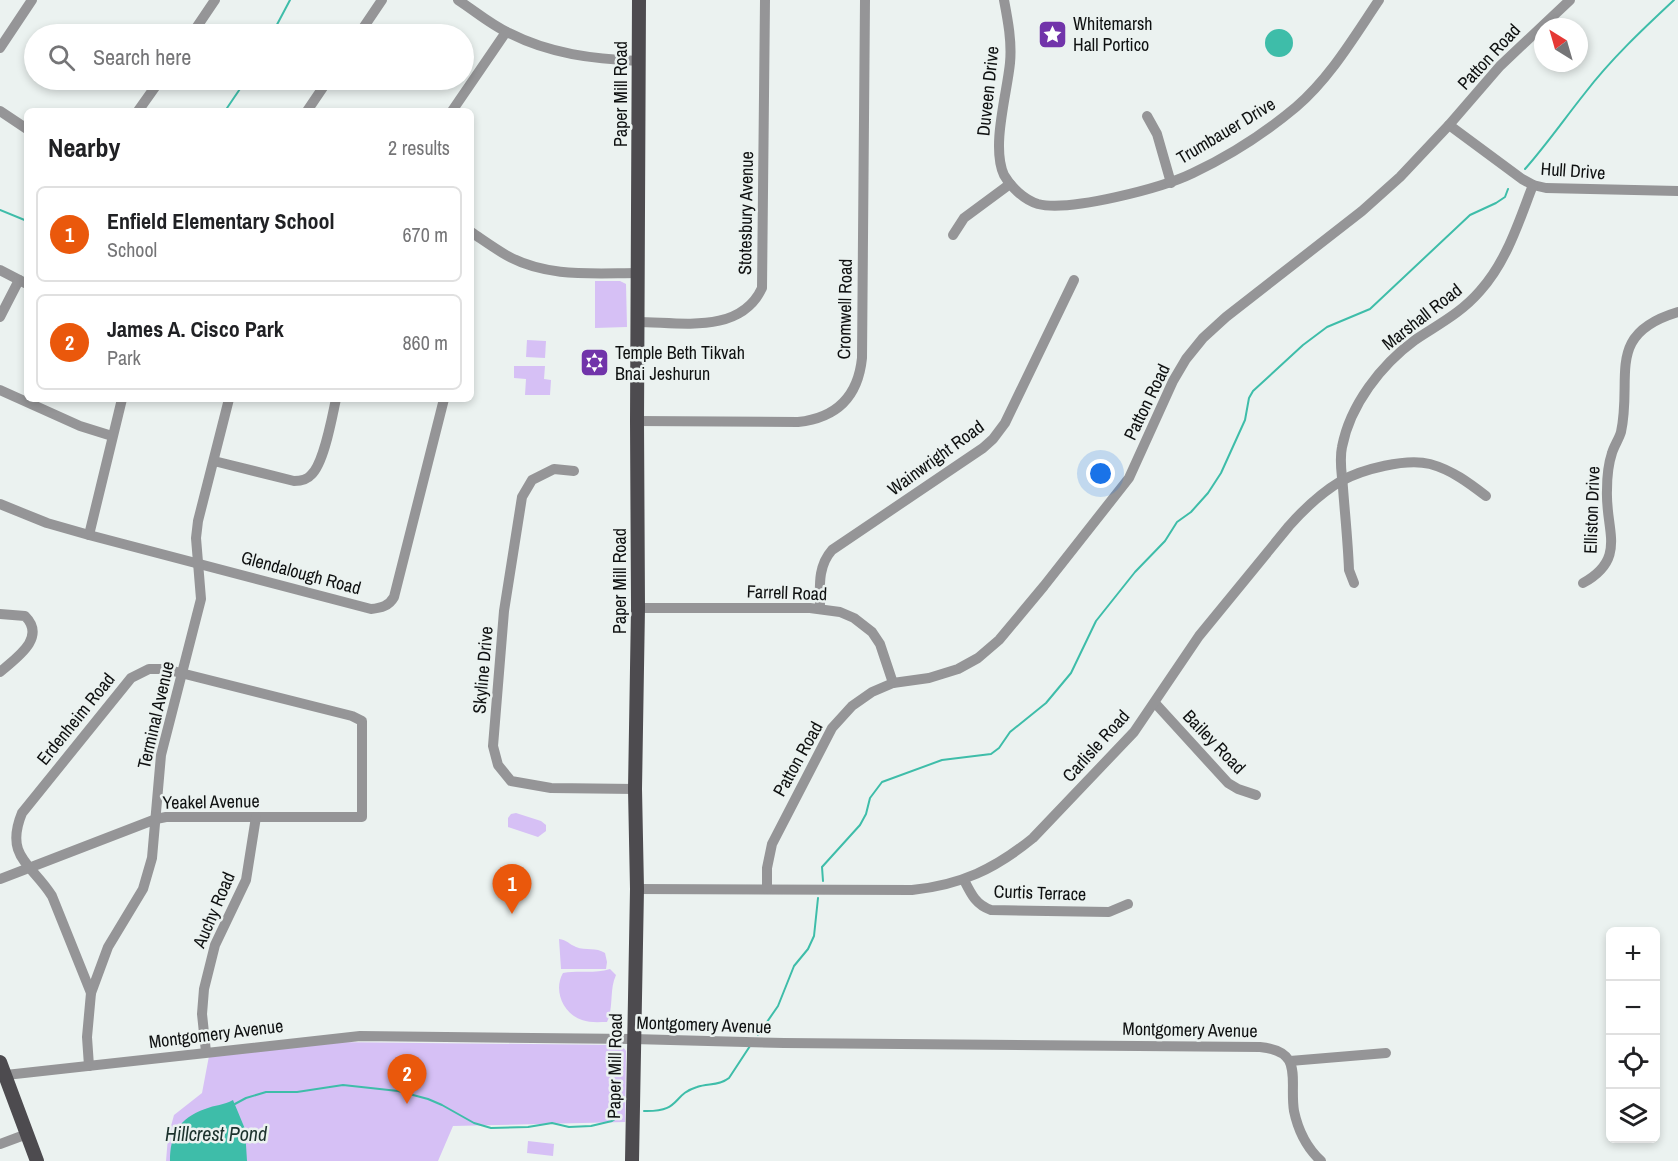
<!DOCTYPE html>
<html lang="en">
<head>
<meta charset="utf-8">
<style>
	:root { --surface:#fff; --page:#f2f2f2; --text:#202124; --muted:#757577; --line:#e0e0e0; --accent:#ea580c }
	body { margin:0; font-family:"Archivo Narrow",sans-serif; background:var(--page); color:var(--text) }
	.controls { position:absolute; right:18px; bottom:18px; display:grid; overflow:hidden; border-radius:9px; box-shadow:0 3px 9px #0003 }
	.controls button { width:54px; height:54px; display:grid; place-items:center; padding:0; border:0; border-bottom:2px solid var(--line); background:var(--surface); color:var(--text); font:30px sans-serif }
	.compass { position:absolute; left:1534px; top:18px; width:54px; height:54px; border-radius:50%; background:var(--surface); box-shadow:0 3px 9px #0003; rotate:323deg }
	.you { position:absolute; left:1101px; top:474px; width:21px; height:21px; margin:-15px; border:4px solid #fff; border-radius:50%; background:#1a73e8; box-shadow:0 0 0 9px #1a73e833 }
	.badge { display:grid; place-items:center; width:39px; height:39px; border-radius:50%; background:var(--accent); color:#fff; font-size:20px; font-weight:700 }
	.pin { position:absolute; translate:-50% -50px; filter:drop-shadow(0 2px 3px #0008) }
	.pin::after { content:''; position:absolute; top:32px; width:21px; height:18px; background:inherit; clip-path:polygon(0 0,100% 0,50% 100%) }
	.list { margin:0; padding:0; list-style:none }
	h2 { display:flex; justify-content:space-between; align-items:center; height:78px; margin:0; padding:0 24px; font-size:26px }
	h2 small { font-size:20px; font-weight:400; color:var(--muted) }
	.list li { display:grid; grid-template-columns:39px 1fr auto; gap:18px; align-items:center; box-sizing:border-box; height:96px; margin:0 12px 12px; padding:0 12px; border:2px solid var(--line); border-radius:9px }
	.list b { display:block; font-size:22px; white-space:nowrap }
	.list p { margin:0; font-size:20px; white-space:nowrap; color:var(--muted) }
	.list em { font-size:20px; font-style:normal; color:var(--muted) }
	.icon { flex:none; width:33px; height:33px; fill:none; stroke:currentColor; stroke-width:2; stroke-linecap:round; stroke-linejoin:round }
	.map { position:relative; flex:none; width:1678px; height:1161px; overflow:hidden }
	.search { position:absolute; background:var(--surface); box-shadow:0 3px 9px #0003; left:24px; top:24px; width:450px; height:66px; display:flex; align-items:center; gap:15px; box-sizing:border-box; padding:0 21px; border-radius:33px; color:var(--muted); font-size:22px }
	.panel { position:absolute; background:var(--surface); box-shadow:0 3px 9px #0003; left:24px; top:108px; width:450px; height:294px; border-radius:9px }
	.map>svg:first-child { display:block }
	.green { fill:#d6c0f5 }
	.water { fill:#3ebda9 }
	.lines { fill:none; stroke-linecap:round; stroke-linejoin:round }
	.stream { stroke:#3ebda9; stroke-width:2 }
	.minor { stroke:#959597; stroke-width:10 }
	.major { stroke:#4d4b4f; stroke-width:14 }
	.labels { text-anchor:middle; stroke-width:5; stroke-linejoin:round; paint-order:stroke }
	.poi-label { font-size:18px; fill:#0f1111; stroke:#ebf2f0; text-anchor:start }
	.street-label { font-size:18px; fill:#0f1111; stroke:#ebf2f0 }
	.water-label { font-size:20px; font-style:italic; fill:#1c322d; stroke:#ebf2f0 }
</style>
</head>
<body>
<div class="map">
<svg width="1678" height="1161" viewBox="0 0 1678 1161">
	<rect width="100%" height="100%" fill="#ebf2f0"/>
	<g class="green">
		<polygon points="595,281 620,281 626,284 627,327 595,328"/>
		<polygon points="527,340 546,341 545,358 526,357"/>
		<polygon points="514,366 545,366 544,379 551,380 550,395 525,395 526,379 514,378"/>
		<polygon points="516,813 541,821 546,825 546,831 538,837 508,827 508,818 511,814"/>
		<path d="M559 939C567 940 569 944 576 947 586 951 596 947 605 953L607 962 606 969H561Z"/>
		<path d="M610 969 616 975C609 990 614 1007 607 1022 599 1022 590 1023 582 1020 563 1014 553 990 563 973 579 970 595 974 610 969Z"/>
		<polygon points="329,1042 618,1045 623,1047 626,1051 625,1122 453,1126 438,1161 166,1161 168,1137 174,1115 202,1093 209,1056"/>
		<polygon points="528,1141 554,1144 553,1156 527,1153"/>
	</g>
	<g class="water">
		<circle cx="1279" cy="43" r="14"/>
		<path d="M233 1100 245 1129 247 1161H170C170 1135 179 1118 205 1109 215 1105 224 1105 233 1100Z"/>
	</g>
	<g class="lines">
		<g class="stream">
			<polyline points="272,34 290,0"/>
			<polyline points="225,111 246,80"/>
			<path d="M1525 169C1547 144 1565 118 1585 93 1611 59 1643 29 1674 0"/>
			<polyline points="0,210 27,221"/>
			<polyline points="823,881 822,867 860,825 866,814 870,798 882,782 942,760 991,754 999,748 1010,732 1046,703 1071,673 1096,621 1135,572 1165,541 1177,522 1191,512 1208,493 1221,473 1245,420 1249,398 1253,391 1303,345 1327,327 1370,309 1470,215 1496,203 1505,197 1508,189"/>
			<polyline points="758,1035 778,1006 794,966 808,949 814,936 818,898"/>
			<polyline points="233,1105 246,1098 266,1092 297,1092 343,1085 398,1091 428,1099 442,1105 474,1123 491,1128 528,1127 552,1123 569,1127 591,1126 612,1121 620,1116"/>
			<path d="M644 1111C682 1112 671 1095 697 1087 708 1083 719 1086 729 1078L750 1046"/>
		</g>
		<g class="minor">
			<path d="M458 0C475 11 491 25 509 33 550 54 593 59 639 61"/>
			<path d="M1004 0C1008 21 1012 42 1010 63 1007 94 991 147 1004 175 1011 187 1024 200 1038 204 1070 212 1162 188 1193 173 1229 156 1265 133 1296 107 1330 78 1354 37 1379 0"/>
			<polyline points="192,34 215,0"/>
			<polyline points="359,34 382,0"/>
			<polyline points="0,48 32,0"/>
			<polyline points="0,111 27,129"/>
			<polyline points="138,111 160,80"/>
			<polyline points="307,111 328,80"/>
			<polyline points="452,111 506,32"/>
			<polyline points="1147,116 1157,134 1171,183"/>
			<polyline points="1449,125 1522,179 1533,185 1546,188 1678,191"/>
			<path d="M471 232C483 240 494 248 506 255 546 278 594 273 638 273"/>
			<polyline points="953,235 964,218 1010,184"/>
			<polyline points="0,270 27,284"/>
			<polyline points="0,317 19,280"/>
			<path d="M637 322C680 322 740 335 762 288L765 0"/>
			<polyline points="0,390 80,426 112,436"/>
			<path d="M637 421 798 422C836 418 858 397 862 358L865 0"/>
			<path d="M214 461 294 481C300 481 307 480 311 475 324 464 332 417 336 399"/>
			<polyline points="574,471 554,469 532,480 522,497 504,611 493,746 498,765 511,781 551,788 635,789"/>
			<path d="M0 504 47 523 89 535 371 609C381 608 389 606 394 597L444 399"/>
			<polyline points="89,535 122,399"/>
			<path d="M1354 583 1349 570C1348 543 1345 515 1343 488 1342 474 1339 461 1342 447 1350 405 1381 365 1415 340 1439 324 1461 313 1480 291 1507 261 1519 221 1533 185"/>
			<path d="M1583 583C1628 558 1605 530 1607 490 1607 478 1608 465 1612 453 1614 446 1619 439 1621 432 1633 377 1604 334 1678 312"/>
			<polyline points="638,608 810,608 840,612 854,618 872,632 880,644 893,683"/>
			<path d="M820 609C820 588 817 567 832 550L983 448 993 439 1005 423 1074 280"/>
			<path d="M0 614 25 616C47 638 16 658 0 672"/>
			<polyline points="1155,703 1228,783 1238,789 1256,795"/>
			<path d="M0 879 156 819 166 817H362V721L352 716 165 669H149L131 678 22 813C4 857 32 864 52 896L91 993"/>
			<path d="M964 880C971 894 976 905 991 910L1109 912 1128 904"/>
			<path d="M637 889 912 890C961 885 995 869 1033 838L1134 732 1199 636 1289 526C1304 509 1321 493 1341 481 1363 469 1406 458 1430 464 1452 470 1469 483 1486 496"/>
			<polyline points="767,889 767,868 772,844 832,728 852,706 872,692 893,683 929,678 958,669 978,658 999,640 1044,586 1129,478 1173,381 1186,359 1203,338 1226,317 1362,211 1400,177 1449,125 1500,66 1570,0"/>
			<polyline points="206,1052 202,1014 204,989 215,945 246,880 256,817"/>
			<polyline points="1290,1061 1386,1053"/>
			<polyline points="89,1066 87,1037 91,993 108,947 143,889 152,858 161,755 201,599 196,538 198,521 229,399"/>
			<path d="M6 1075 360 1036 633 1039 784 1043 1260 1047C1305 1051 1289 1080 1294 1111 1298 1130 1307 1148 1321 1161"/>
			<polyline points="0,1144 27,1134"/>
		</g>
		<g class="major">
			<polyline points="0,1062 37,1161"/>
			<polyline points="632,1161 637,889 635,789 638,608 637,421 639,0"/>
		</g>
	</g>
	<defs>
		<symbol id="sight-square" viewBox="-11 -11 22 22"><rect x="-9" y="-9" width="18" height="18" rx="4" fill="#7134aa" stroke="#ebf2f0"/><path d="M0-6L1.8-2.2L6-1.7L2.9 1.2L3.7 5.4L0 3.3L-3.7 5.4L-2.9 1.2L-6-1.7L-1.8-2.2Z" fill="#fff"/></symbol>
		<symbol id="synagogue-square" viewBox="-11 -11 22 22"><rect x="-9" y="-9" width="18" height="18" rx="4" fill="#7134aa" stroke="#ebf2f0"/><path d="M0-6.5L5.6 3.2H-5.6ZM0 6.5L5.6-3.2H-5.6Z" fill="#fff"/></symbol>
	</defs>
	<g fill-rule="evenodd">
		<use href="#sight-square" x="1036" y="18" width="33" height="33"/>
		<use href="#synagogue-square" x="578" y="346" width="33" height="33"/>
	</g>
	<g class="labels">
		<g class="poi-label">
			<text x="1073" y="30">Whitemarsh<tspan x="1073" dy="21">Hall Portico</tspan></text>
			<text x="615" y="359">Temple Beth Tikvah<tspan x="615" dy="21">Bnai Jeshurun</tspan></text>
		</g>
		<g class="street-label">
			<text transform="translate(1489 57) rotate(-47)" y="6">Patton Road</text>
			<text transform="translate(988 91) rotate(-84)" y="6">Duveen Drive</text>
			<text transform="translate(621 94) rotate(-90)" y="6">Paper Mill Road</text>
			<text transform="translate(1226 131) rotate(-31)" y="6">Trumbauer Drive</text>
			<text transform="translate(1573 171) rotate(4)" y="6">Hull Drive</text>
			<text transform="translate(746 213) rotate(-89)" y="6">Stotesbury Avenue</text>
			<text transform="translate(845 309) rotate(-89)" y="6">Cromwell Road</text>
			<text transform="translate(1422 317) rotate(-38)" y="6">Marshall Road</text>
			<text transform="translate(1147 402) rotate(-64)" y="6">Patton Road</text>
			<text transform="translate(936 458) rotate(-36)" y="6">Wainwright Road</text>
			<text transform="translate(1592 510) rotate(-88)" y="6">Elliston Drive</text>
			<text transform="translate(301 573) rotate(15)" y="6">Glendalough Road</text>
			<text transform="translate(620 581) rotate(-90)" y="6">Paper Mill Road</text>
			<text transform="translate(787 593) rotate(2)" y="6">Farrell Road</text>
			<text transform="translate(483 670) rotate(-85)" y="6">Skyline Drive</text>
			<text transform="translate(156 715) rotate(-77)" y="6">Terminal Avenue</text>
			<text transform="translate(76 719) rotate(-51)" y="6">Erdenheim Road</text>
			<text transform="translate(1214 742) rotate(46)" y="6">Bailey Road</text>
			<text transform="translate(1096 746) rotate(-48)" y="6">Carlisle Road</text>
			<text transform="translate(798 759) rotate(-61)" y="6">Patton Road</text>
			<text transform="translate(211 802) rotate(-1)" y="6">Yeakel Avenue</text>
			<text transform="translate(1040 893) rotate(2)" y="6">Curtis Terrace</text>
			<text transform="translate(214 910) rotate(-67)" y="6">Auchy Road</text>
			<text transform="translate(704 1025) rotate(2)" y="6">Montgomery Avenue</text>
			<text transform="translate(1190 1030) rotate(1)" y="6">Montgomery Avenue</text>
			<text transform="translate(216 1034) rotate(-7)" y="6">Montgomery Avenue</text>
			<text transform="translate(615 1066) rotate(-89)" y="6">Paper Mill Road</text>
		</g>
		<g class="water-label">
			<text x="216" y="1141">Hillcrest Pond</text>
		</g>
	</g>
</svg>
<div class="controls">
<button>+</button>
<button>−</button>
<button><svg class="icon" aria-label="locate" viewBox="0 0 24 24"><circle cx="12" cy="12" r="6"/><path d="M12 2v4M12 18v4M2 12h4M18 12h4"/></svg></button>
<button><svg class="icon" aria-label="layers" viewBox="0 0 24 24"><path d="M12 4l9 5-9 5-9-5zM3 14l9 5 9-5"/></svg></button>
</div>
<svg class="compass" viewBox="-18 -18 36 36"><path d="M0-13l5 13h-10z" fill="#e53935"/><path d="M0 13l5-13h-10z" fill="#757577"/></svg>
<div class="you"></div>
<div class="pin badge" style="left:512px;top:914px">1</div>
<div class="pin badge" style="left:407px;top:1104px">2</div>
<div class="search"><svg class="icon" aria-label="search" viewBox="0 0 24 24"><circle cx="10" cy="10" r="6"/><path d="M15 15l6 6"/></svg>Search here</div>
<section class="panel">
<h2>Nearby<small>2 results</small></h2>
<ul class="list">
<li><span class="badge">1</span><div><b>Enfield Elementary School</b><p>School</p></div><em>670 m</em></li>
<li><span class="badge">2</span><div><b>James A. Cisco Park</b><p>Park</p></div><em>860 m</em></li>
</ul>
</section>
</div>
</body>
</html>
